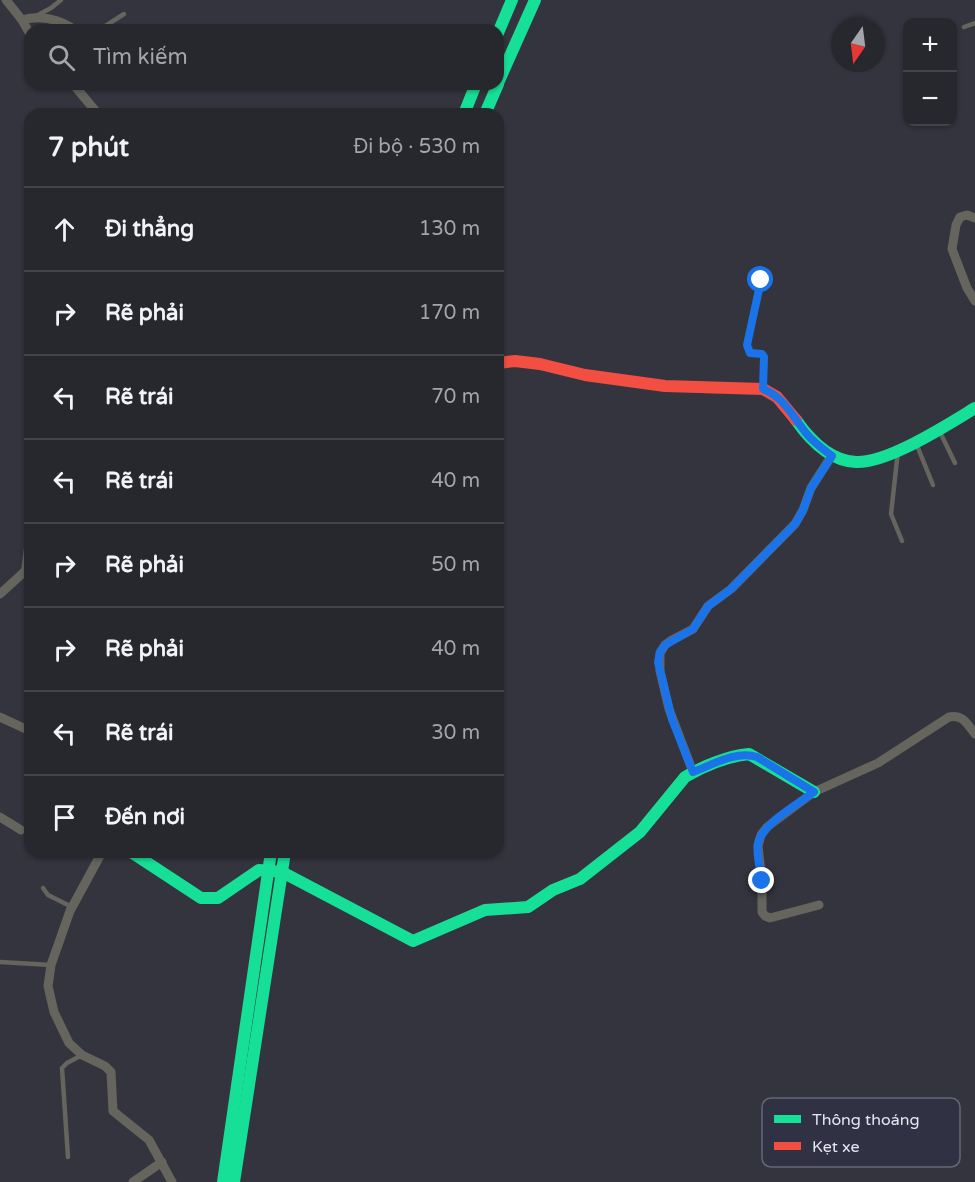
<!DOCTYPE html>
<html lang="vi">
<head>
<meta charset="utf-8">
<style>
	:root { --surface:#27272e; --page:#33333a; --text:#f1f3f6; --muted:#a4a5aa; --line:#43444a }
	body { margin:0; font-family:"Varela Round",sans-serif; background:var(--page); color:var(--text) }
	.controls { position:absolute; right:18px; top:18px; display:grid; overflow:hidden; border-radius:12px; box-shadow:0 2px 4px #0004 }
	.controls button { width:54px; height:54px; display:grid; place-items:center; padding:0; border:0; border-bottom:2px solid var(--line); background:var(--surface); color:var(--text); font:30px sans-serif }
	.compass { position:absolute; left:831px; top:18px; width:54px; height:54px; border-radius:50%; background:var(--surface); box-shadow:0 2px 4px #0004; rotate:194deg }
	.stop { position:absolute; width:18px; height:18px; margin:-14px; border:4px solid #1a73e8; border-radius:50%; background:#fff }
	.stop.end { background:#1a73e8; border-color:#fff; box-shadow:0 2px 6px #0008 }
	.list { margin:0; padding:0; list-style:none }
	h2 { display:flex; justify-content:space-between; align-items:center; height:78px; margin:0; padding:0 24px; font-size:26px }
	h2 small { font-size:20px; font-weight:400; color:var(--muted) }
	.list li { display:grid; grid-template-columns:39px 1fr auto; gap:18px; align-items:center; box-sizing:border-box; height:84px; padding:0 24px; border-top:2px solid var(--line) }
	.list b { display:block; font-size:22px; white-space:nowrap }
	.list em { font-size:20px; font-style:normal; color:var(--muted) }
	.icon { flex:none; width:33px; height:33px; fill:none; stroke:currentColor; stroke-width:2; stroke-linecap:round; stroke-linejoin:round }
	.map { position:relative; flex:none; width:975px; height:1182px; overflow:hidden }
	.search { position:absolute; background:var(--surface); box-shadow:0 2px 4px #0004; left:24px; top:24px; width:480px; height:66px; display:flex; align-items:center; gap:15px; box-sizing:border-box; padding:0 21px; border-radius:18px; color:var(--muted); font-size:22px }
	.panel { position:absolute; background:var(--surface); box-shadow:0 2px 4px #0004; left:24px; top:108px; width:480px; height:750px; border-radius:18px }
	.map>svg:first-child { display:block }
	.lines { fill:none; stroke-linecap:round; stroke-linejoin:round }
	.lane { stroke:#66655d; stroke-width:4.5 }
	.street { stroke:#66655d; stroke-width:9 }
	.fast { stroke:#16e098; stroke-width:12 }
	.jam { stroke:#f24e42; stroke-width:12 }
	.route { stroke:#1a73e8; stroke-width:8 }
	.key { fill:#303142; stroke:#666777; stroke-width:1.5 }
	.key-label { font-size:16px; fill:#e5e6f1 }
</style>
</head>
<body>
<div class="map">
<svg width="975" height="1182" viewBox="0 0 975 1182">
	<rect width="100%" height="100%" fill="#34343e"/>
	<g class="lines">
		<g class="lane">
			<polyline points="36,16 51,8 61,0"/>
			<polyline points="964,27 975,23"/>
			<polyline points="99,30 124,14"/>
			<polyline points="761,280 747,345 750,353 762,354 763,357 763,387"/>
			<polyline points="939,430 955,463"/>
			<polyline points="916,443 933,485"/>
			<polyline points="898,451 891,514 902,541"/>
			<polyline points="23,573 28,534"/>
			<polyline points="43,888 48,895 72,907"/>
			<polyline points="0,962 51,965"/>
			<polyline points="68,1157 62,1068 67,1063 82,1055"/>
		</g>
		<g class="street">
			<polyline points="6,0 22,20 30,34"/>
			<path d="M22 20C40 15 59 19 75 30"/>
			<polyline points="73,84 98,114"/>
			<polyline points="975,218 967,215 960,217 956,225 952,249 967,288 975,301"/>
			<polyline points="0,594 23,573 30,570"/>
			<polyline points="0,717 30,731"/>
			<polyline points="693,772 669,709 660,671 660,653 665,645 672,640 693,629 708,606 731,589 795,524 803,510 811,488 832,455"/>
			<polyline points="0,817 21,830"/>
			<polyline points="102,852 70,911 51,965 48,986 54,1012 69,1043 82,1055 105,1066 111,1072 113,1111 149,1140 172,1182"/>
			<path d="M819 905 770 918 765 916 762 912V881L758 846 761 835 767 827 814 792 878 763 949 717C963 714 967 724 975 734"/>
			<polyline points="133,1182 162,1162"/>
		</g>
		<g class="fast">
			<polyline points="498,33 512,0"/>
			<polyline points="498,83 535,0"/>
			<polyline points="464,114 476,84"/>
			<polyline points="485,114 498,84"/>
			<path d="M796 420C810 440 830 461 856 462 888 463 947 425 975 408"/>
			<path d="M131 852 201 898H218L259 870 282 872 413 941 485 910 528 907 553 890 580 879 640 832 685 777C703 766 728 756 749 754L814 792"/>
			<polyline points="223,1182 271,852"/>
			<polyline points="234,1182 285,852"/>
		</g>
		<polyline class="jam" points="498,363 515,361 540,364 585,375 665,386 763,389 777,397 796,420"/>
	</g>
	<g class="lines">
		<path class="route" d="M761 280 747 345 750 353 762 354 764 357 763 389C784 397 793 417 806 433 813 442 823 449 832 456L811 488 803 510 795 524 731 589 708 606 693 629 665 645 660 652 658 662 672 719 693 772C712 765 736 750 757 757L814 792C798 804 762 824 758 843 756 855 760 869 762 881"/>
	</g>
	<rect x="762" y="1098" width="198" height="69" rx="9" class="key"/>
	<rect x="774" y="1115" width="27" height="8" fill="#16e098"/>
	<rect x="774" y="1142" width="27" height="8" fill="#f24e42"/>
	<g class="key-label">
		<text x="812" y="1125">Thông thoáng</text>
		<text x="812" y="1152">Kẹt xe</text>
	</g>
</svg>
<div class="controls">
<button>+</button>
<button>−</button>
</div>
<svg class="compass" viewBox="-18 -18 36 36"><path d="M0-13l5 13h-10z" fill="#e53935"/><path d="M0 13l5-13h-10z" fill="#a4a5aa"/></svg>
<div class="stop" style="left:761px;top:280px"></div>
<div class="stop end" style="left:762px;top:881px"></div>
<div class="search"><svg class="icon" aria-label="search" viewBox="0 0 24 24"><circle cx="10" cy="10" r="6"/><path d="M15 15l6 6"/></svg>Tìm kiếm</div>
<section class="panel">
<h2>7 phút<small>Đi bộ · 530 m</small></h2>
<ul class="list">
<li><svg class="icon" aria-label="ahead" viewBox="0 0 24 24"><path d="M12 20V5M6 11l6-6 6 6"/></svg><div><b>Đi thẳng</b></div><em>130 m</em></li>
<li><svg class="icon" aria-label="right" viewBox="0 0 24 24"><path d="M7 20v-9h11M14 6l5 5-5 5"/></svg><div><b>Rẽ phải</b></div><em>170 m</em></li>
<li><svg class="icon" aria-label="left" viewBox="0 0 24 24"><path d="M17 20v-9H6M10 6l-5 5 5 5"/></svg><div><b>Rẽ trái</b></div><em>70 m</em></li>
<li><svg class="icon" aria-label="left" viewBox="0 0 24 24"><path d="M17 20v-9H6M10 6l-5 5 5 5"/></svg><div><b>Rẽ trái</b></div><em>40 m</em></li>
<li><svg class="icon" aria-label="right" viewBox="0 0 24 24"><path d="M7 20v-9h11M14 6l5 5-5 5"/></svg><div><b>Rẽ phải</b></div><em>50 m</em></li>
<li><svg class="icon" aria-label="right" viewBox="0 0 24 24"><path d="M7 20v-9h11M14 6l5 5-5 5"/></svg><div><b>Rẽ phải</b></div><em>40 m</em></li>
<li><svg class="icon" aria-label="left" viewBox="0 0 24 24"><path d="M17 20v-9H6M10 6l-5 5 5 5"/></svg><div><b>Rẽ trái</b></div><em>30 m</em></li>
<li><svg class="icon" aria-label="arrive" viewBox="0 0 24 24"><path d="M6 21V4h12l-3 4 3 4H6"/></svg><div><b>Đến nơi</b></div></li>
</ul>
</section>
</div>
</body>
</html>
